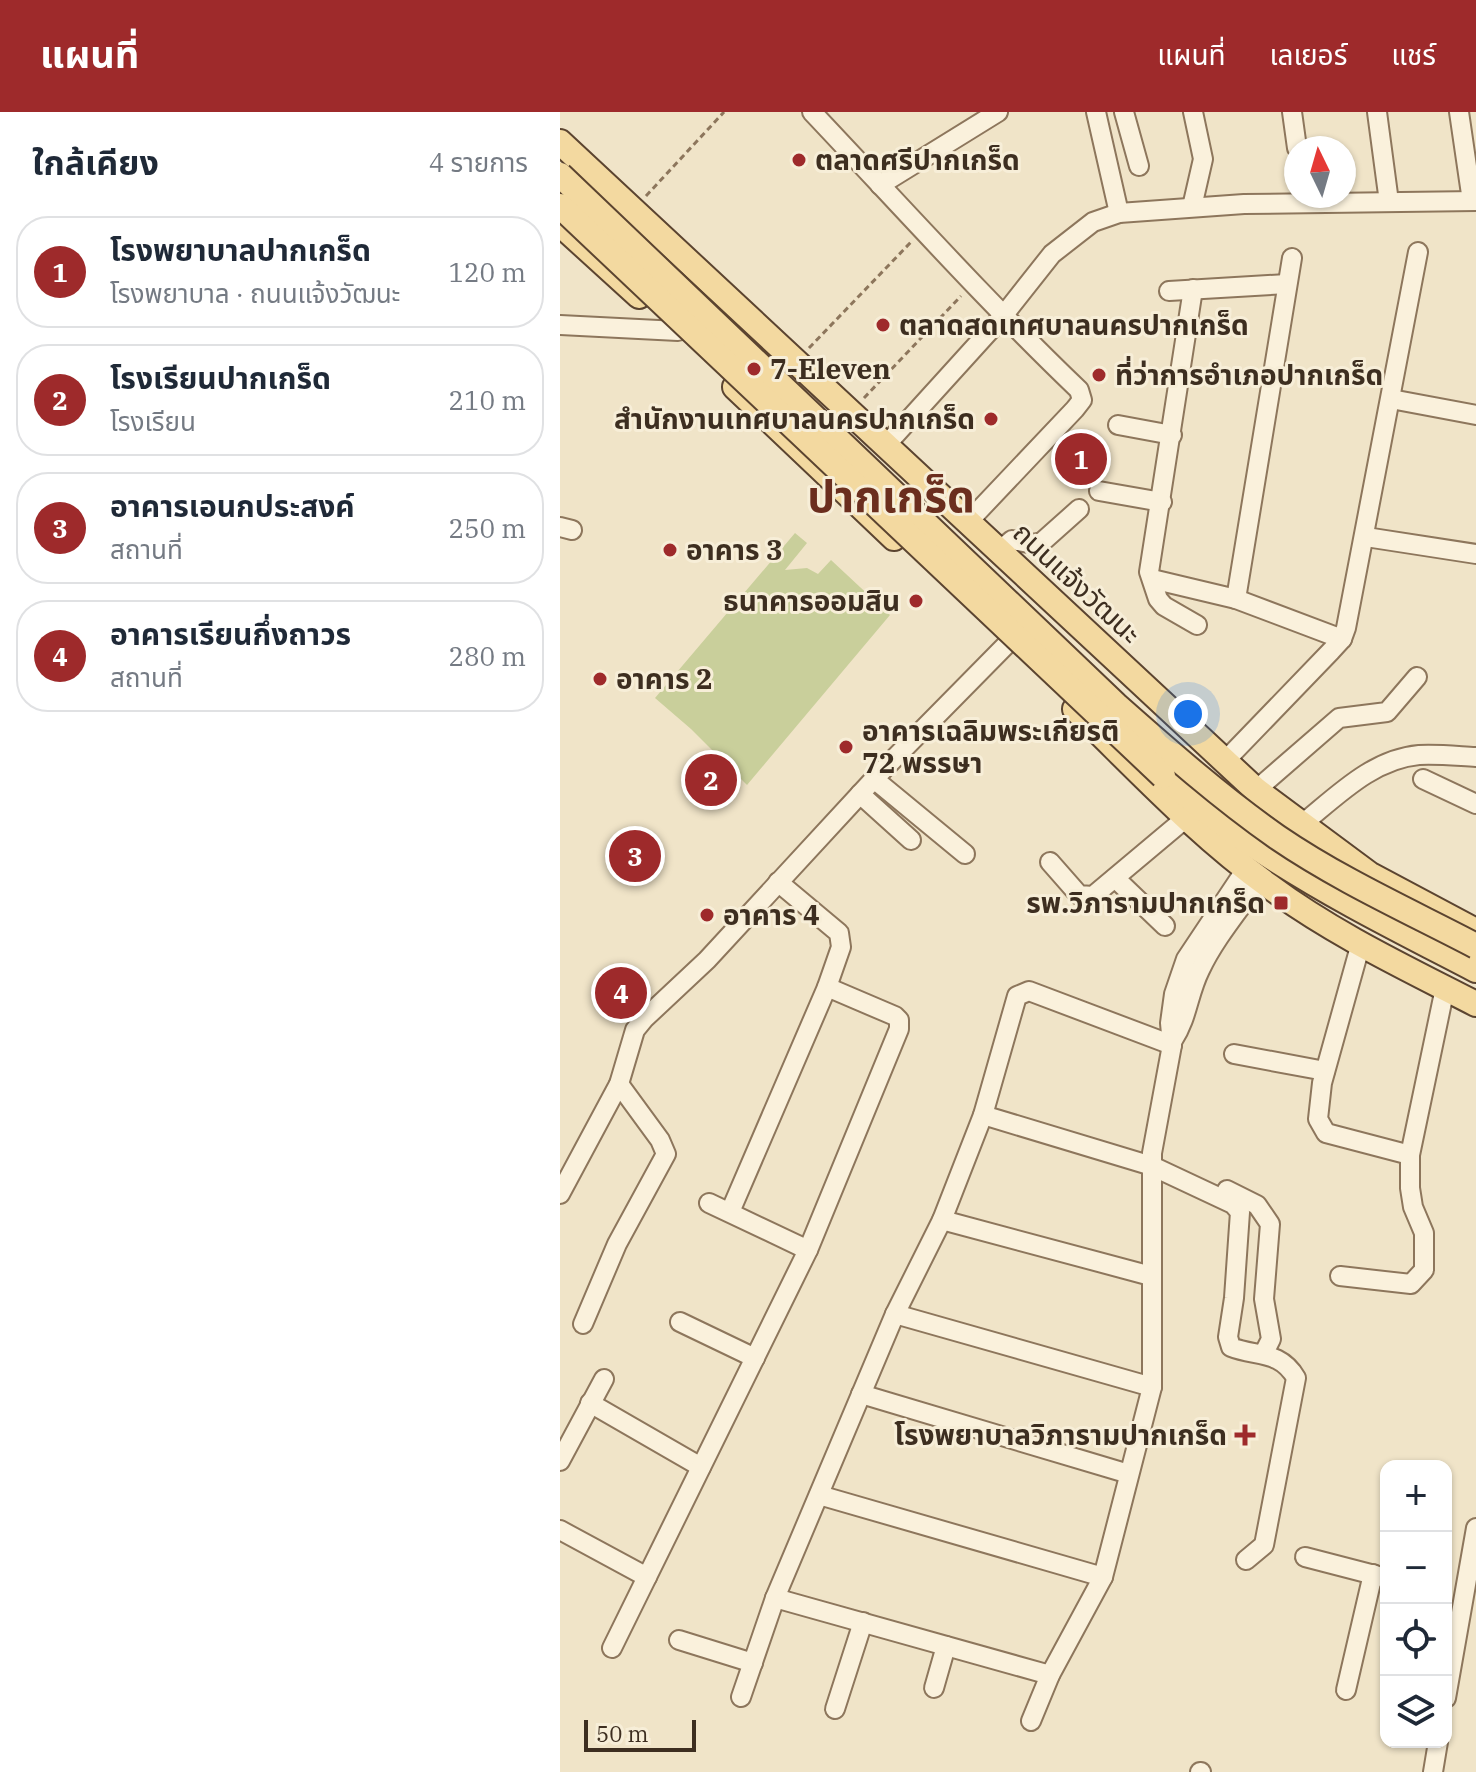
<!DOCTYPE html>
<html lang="th">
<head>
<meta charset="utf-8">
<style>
	:root { --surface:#fff; --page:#f2f2f3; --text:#1f2937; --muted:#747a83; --line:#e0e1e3; --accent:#9e2a2b }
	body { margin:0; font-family:"IBM Plex Serif","Noto Sans Thai",serif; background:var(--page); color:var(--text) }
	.controls { position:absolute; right:24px; bottom:24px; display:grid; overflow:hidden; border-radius:16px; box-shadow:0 2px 6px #0004 }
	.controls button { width:72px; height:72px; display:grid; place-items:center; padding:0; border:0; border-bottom:2px solid var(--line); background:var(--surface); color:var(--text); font:40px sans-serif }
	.compass { position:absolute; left:724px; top:24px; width:72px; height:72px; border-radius:50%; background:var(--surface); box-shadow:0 2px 6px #0004; rotate:355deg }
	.scale { position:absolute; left:24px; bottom:20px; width:112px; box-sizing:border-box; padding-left:8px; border:4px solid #3d2e20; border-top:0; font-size:22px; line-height:28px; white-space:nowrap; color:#3d2e20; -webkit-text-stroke:6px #f7eed8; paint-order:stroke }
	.you { position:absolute; left:628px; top:602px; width:28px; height:28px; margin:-20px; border:6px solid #fff; border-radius:50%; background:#1a73e8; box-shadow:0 0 0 12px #1a73e833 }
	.badge { display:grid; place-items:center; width:52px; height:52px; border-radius:50%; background:var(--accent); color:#fff; font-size:26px; font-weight:700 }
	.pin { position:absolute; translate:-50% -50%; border:4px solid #fff; box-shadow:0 2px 8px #0006 }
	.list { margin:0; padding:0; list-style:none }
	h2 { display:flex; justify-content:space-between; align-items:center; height:104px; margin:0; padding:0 32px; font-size:34px }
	h2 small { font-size:26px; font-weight:400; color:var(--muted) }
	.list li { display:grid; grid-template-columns:52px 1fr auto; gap:24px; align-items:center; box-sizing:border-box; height:112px; margin:0 16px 16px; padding:0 16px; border:2px solid var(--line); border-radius:32px }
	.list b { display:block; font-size:30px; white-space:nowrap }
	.list p { margin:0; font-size:26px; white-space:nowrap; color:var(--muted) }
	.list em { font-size:26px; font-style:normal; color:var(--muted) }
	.icon { flex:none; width:44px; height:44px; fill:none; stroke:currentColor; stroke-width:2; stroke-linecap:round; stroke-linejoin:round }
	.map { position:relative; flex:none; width:916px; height:1660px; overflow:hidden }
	header { display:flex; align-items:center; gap:48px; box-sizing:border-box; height:112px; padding:0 40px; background:var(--accent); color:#fff }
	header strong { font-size:38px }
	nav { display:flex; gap:44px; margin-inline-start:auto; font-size:28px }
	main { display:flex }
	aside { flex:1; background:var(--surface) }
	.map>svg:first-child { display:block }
	.green { fill:#c9cf9b }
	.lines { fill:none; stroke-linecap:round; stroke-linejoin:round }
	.minor-casing { stroke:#8d765c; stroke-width:22 }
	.major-casing { stroke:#5b4430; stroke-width:28 }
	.path { stroke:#8d765c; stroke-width:3; stroke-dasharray:6 4; stroke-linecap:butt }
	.minor { stroke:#faf1dc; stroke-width:18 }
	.major { stroke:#f3d9a0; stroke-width:24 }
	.major-bridge-casing { stroke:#5b4430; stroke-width:28; stroke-linecap:butt }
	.major-bridge { stroke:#f3d9a0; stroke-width:24 }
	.poi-dot { fill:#9e2a2b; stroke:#f7eed8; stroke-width:3 }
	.labels { text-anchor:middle; stroke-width:6; stroke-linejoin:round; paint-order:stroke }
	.poi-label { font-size:28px; font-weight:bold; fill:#3d2e20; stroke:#f7eed8; text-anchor:start }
	.street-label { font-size:28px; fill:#3d2e20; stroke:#f7eed8 }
	.town-label { font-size:44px; font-weight:bold; fill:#6b2e1e; stroke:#f7eed8 }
</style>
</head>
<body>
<header>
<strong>แผนที่</strong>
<nav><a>แผนที่</a><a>เลเยอร์</a><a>แชร์</a></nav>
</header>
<main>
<aside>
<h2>ใกล้เคียง<small>4 รายการ</small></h2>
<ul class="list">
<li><span class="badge">1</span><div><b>โรงพยาบาลปากเกร็ด</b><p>โรงพยาบาล · ถนนแจ้งวัฒนะ</p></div><em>120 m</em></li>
<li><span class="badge">2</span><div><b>โรงเรียนปากเกร็ด</b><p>โรงเรียน</p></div><em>210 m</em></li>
<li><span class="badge">3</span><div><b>อาคารเอนกประสงค์</b><p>สถานที่</p></div><em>250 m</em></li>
<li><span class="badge">4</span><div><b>อาคารเรียนกึ่งถาวร</b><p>สถานที่</p></div><em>280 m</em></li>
</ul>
</aside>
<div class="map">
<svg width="916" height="1660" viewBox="0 0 916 1660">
	<rect width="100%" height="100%" fill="#f0e4c8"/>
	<polygon class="green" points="235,421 247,431 225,458 247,456 258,462 271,448 330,503 187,673 131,617 95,586"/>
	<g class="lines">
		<defs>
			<g id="minor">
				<path d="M252 0C340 93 426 189 519 278L522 288 515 297 408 410"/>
				<polyline points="536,0 559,101"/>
				<polyline points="564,0 579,54"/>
				<polyline points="732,0 737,36"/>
				<polyline points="817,0 829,90"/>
				<polyline points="899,0 912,89"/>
				<polyline points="320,73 438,0"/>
				<polyline points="632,95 643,47 633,0"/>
				<polyline points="633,177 589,460 598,487 604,494 637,513"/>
				<polyline points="609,179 727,172"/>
				<polyline points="0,213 118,219"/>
				<polyline points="831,287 916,303"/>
				<polyline points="558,313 612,323"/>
				<polyline points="326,333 443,204 492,142 533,110 559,101 684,92 916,89"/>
				<polyline points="539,379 602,390"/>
				<polyline points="0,415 12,418"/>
				<polyline points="806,425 916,442"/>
				<polyline points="439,439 452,428 474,432 482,430 519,397"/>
				<polyline points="592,467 676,487 782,527"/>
				<polyline points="676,487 732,146"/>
				<polyline points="664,650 771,539 782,527 786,516 858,140"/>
				<polyline points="314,667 405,742"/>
				<polyline points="863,667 916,692"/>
				<polyline points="696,678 779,606 827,600 857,565"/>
				<polyline points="300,682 351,728"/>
				<path d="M741 713C776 685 812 647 859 643 878 642 897 644 916 645"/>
				<polyline points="490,750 519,783 533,784 626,706"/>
				<polyline points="555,766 605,814"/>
				<polyline points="801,831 762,971 758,1007 766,1021 850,1043"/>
				<path d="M613 928C628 905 628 882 640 858 655 826 680 797 700 768"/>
				<polyline points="674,942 765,959"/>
				<path d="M423 1003 592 1054 673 1092 680 1100 674 1186 668 1225 671 1235C696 1245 720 1238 736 1266L704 1433 686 1448"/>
				<polyline points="667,1078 697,1093 710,1112 704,1187 711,1227 704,1241"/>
				<polyline points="0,1082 59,972 75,918 84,907 147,848 314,667 448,531"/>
				<polyline points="149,1091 248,1138"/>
				<polyline points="170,1100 267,875 281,835 279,821 218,770"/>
				<polyline points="382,1108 591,1164"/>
				<polyline points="780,1164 851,1172 864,1158 864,1121 853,1095 850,1076 850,1043 885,876"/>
				<polyline points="335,1202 592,1275"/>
				<polyline points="120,1210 195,1246"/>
				<polyline points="23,1212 57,1132 106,1042 100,1028 59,972"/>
				<polyline points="301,1282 569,1362"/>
				<polyline points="30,1291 141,1355"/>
				<polyline points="0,1349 44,1267"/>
				<polyline points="259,1383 543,1465"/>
				<polyline points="0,1418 87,1465"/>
				<polyline points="745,1445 826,1466"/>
				<polyline points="215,1486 490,1563"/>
				<polyline points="119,1528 193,1551"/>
				<polyline points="52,1536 248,1138 339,917 339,908 335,904 267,875"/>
				<polyline points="374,1576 386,1534"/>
				<polyline points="786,1578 813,1462"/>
				<polyline points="181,1585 215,1486 335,1202 382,1108 423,1003 457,884 469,879 612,933"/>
				<polyline points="886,1586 916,1416"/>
				<polyline points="275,1597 303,1510"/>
				<polyline points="471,1609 490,1563 543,1465 592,1275 592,1041 612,933 610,911 614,882 626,847 686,757"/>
				<polyline points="640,1660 641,1660"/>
				<polyline points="873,1660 878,1630"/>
			</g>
			<g id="major">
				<polyline points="0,30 696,678 809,762 916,819"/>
				<polyline points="0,112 79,184"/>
				<polyline points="175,275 334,426"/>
				<path d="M515 597C578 658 638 723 709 774 772 821 846 856 916 892"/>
				<path d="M606 666C638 693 670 718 705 741 772 785 845 821 916 858"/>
			</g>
		</defs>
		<use href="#minor" class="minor-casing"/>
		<use href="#major" class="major-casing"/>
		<g class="path">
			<polyline points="86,84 164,0"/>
			<polyline points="249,236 352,129"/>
			<polyline points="304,286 401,184"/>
		</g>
		<use href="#minor" class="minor"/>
		<use href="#major" class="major"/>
		<defs>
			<g id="major-bridge">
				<path d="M0 63 556 593C608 639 660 685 717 725 780 768 849 799 916 834"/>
				<polyline points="0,94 603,664"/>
			</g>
		</defs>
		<use href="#major-bridge" class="major-bridge-casing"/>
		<use href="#major-bridge" class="major-bridge"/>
	</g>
	<g class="poi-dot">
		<circle cx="239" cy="48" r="8"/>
		<circle cx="323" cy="213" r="8"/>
		<circle cx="194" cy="257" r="8"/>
		<circle cx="539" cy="263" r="8"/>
		<circle cx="431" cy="307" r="8"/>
		<circle cx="110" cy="438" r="8"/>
		<circle cx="356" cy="489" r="8"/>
		<circle cx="40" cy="567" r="8"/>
		<circle cx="286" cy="635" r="8"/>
		<rect x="713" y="783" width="16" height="16" rx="4"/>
		<circle cx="147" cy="803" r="8"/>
		<path d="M681 1311h8v8h8v8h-8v8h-8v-8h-8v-8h8z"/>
	</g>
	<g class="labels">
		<g class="poi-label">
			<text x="255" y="58">ตลาดศรีปากเกร็ด</text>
			<text x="339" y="223">ตลาดสดเทศบาลนครปากเกร็ด</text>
			<text x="210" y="267">7-Eleven</text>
			<text x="555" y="273">ที่ว่าการอำเภอปากเกร็ด</text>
			<text x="415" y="317" text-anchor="end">สำนักงานเทศบาลนครปากเกร็ด</text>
			<text x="126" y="448">อาคาร 3</text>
			<text x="340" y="499" text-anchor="end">ธนาคารออมสิน</text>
			<text x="56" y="577">อาคาร 2</text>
			<text x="302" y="629">อาคารเฉลิมพระเกียรติ<tspan x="302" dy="32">72 พรรษา</tspan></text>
			<text x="705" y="801" text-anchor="end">รพ.วิภารามปากเกร็ด</text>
			<text x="163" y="813">อาคาร 4</text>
			<text x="667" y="1333" text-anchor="end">โรงพยาบาลวิภารามปากเกร็ด</text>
		</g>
		<g class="street-label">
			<text transform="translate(517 471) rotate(43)" y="10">ถนนแจ้งวัฒนะ</text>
		</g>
		<g class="town-label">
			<text x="331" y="400">ปากเกร็ด</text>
		</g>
	</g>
</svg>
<div class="controls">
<button>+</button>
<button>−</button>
<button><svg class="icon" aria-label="locate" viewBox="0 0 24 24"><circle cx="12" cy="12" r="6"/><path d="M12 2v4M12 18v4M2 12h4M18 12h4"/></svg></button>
<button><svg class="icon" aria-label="layers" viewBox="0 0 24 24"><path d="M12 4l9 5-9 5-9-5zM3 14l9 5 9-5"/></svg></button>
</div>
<svg class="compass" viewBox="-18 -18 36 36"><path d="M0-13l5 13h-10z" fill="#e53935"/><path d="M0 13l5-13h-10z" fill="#747a83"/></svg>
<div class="scale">50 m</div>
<div class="you"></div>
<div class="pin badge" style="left:521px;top:347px">1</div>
<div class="pin badge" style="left:151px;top:668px">2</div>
<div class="pin badge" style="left:75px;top:744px">3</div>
<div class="pin badge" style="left:61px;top:881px">4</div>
</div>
</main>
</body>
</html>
